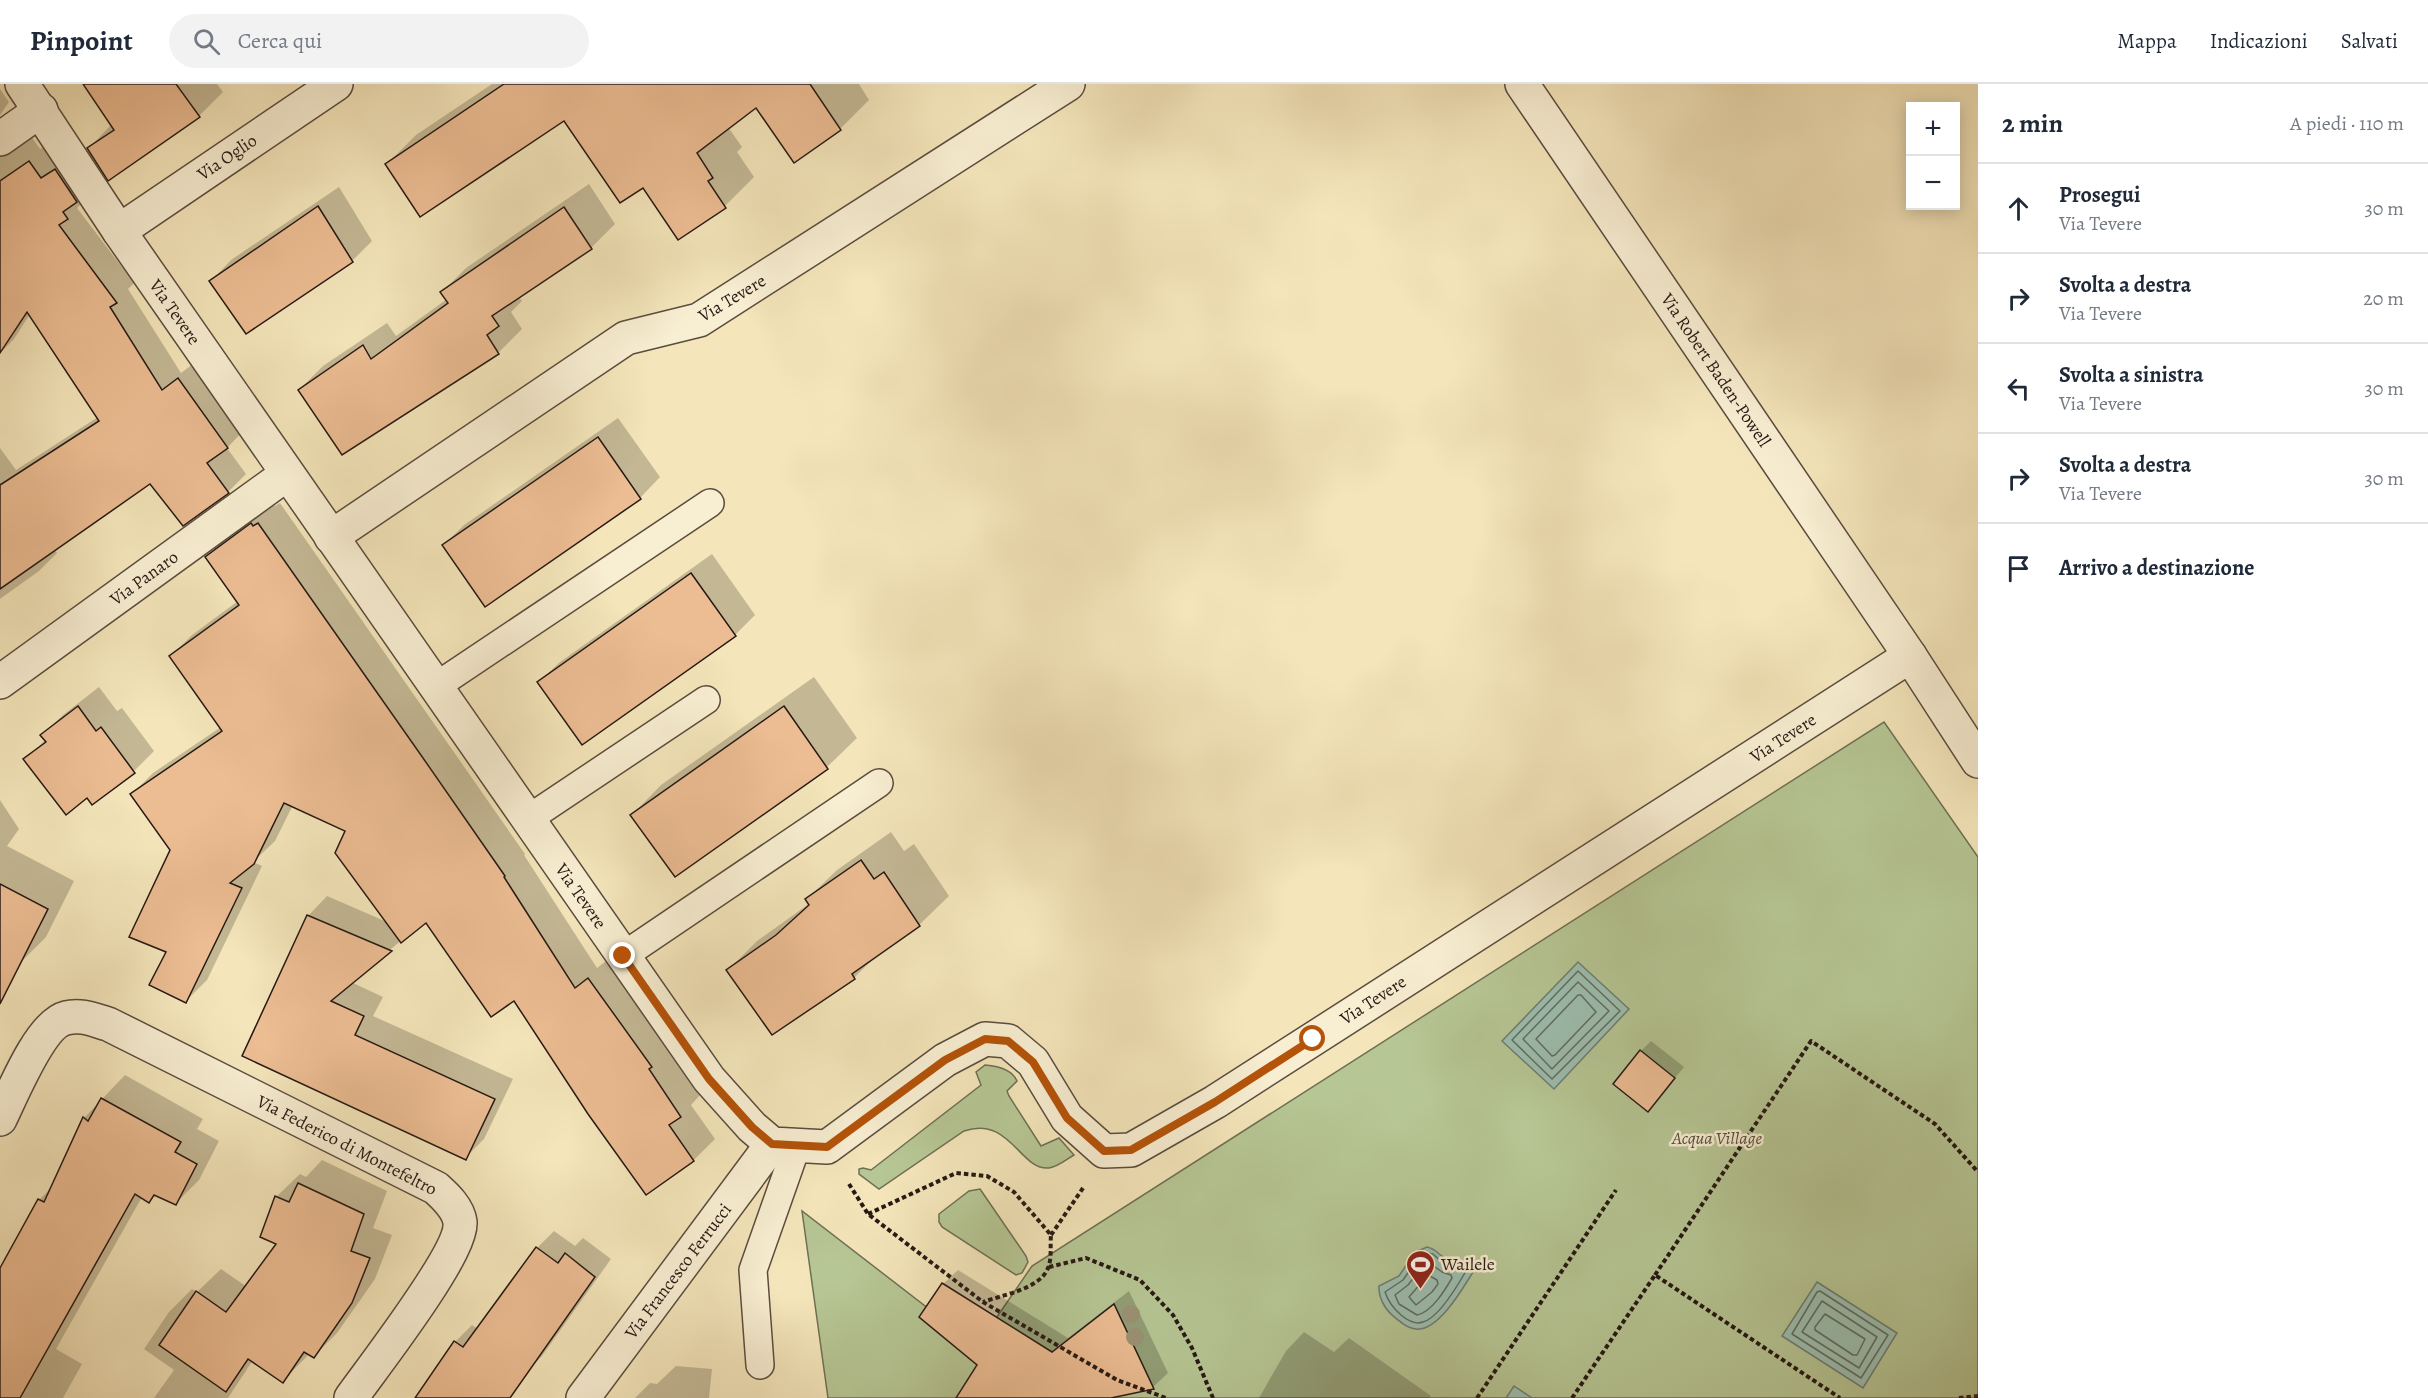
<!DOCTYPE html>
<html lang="it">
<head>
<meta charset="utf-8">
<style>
	:root { --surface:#fff; --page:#f2f2f3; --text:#1f2937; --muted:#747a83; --line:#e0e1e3 }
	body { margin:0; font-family:Alegreya,serif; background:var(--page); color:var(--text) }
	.controls { position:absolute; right:18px; top:18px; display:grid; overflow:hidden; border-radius:0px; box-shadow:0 3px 15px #0003 }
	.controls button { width:54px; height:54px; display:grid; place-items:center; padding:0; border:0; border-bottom:2px solid var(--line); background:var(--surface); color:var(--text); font:30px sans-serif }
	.stop { position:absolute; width:18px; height:18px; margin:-14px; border:4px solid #b45309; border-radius:50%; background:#fff }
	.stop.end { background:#b45309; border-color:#fff; box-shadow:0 2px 6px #0008 }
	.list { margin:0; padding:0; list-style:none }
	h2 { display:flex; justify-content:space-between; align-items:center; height:78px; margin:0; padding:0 24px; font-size:26px }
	h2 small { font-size:20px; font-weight:400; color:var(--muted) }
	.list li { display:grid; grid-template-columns:39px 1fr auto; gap:18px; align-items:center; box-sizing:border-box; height:90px; padding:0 24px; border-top:2px solid var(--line) }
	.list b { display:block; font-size:22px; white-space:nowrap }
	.list p { margin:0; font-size:20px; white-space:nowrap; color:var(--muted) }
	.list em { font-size:20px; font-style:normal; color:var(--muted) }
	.icon { flex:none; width:33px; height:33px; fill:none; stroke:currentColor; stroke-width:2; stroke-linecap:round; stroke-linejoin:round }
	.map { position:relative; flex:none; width:1978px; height:1314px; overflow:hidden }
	header { display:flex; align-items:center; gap:36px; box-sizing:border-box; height:84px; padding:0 30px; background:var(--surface); border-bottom:2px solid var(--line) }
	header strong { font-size:28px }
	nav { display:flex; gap:33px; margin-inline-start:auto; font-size:21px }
	.search { width:420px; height:54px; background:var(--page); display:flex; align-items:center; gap:15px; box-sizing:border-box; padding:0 21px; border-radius:33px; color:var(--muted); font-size:22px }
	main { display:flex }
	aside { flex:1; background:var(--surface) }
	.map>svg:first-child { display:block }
	.green { fill:#b6c694; stroke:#6e7054; stroke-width:1.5 }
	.water { fill:#9cbfb0; stroke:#6d7d72; stroke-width:1.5 }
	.shadow { fill:#0003 }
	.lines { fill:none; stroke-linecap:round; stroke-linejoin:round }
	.shore { stroke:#616c62; stroke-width:1.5 }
	.building { fill:#ecbc92; stroke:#261914; stroke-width:1.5 }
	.lane-casing { stroke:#5a4c3e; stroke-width:30 }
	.street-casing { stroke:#5a4c3e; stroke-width:36 }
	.path { stroke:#261914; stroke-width:4; stroke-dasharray:4.5 3; stroke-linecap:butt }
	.lane { stroke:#f8eed2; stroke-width:27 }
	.street { stroke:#f8eed2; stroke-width:33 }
	.tree { fill:#9a9174 }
	.route { stroke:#b45309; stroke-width:8 }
	.labels { text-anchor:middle; stroke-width:5; stroke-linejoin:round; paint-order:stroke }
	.street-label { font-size:18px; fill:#261914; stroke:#f8eed2 }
	.park-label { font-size:18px; font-style:italic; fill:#514d3a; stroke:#f8eed2 }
	.poi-label { font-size:18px; fill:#261914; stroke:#f8eed2; text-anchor:start }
</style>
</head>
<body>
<header>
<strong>Pinpoint</strong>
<div class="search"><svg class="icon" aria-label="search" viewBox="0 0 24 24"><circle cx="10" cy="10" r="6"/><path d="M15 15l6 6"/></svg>Cerca qui</div>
<nav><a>Mappa</a><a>Indicazioni</a><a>Salvati</a></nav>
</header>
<main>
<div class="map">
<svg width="1978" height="1314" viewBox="0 0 1978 1314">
	<rect width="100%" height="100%" fill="#f4e5ba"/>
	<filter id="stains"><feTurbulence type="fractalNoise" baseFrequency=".00333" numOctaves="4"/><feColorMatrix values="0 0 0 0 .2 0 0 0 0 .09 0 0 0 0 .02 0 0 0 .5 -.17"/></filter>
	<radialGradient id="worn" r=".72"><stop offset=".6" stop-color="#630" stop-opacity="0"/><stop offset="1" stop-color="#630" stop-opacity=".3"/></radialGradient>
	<g class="green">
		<polygon points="1884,638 1978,773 1978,1314 828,1314 802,1127 977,1262 1032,1182"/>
		<path d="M985 981C997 982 1012 985 1017 997L1007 1007 1009 1012 1041 1062 1059 1054 1074 1071C1067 1075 1058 1083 1049 1084 1020 1087 1010 1031 964 1047L879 1105 859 1090V1085L863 1084 871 1086 981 1001 976 988Z"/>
		<polygon points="980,1105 1026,1172 1028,1178 1022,1189 1016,1191 942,1143 939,1138 939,1130 969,1107"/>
	</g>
	<g class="water">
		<polygon points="1578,878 1629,925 1554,1005 1502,957"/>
		<path d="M1427 1163C1437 1165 1439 1172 1448 1176 1454 1179 1464 1178 1472 1181L1473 1188C1463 1204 1438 1248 1416 1245 1407 1244 1399 1237 1392 1231 1384 1224 1378 1212 1379 1202L1399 1192 1415 1168Z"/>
		<polygon points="1817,1198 1897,1249 1863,1304 1782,1252"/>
		<polygon points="1514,1302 1532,1314 1506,1314"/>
	</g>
	<g class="shadow">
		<polygon points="84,0 217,0 223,8 199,32 89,64 112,40"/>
		<polygon points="492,0 859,0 869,16 840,45 756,22 728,43 742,63 737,68 754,93 725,122 644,102 565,34 387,80 416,51"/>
		<polygon points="0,5 9,18 0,31"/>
		<polygon points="0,41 31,52 40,65 48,60 85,116 77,124 134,199 128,205 181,289 197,277 245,345 227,364 246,390 228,408 150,398 54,465 57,469 39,487 0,515 0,364 16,386 98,333 30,230 14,255 0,269"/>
		<polygon points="589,100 615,140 591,164 519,213 522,217 511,228 522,245 498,269 299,306 323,282 387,239 396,252 447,215 442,208 466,184"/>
		<polygon points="339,103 372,157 352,177 211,197 231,176"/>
		<polygon points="618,334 660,393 640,414 444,461 464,441"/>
		<polygon points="273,419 275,422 280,419 525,770 524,771 597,884 610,874 701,1010 691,1021 715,1055 694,1076 647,1109 514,915 426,836 351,898 383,913 373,932 513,995 484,1055 465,1074 244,972 308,832 327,812 387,838 347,746 293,721 275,757 253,778 262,782 207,896 186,917 168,868 172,766 132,710 153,689 221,643 171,572 192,551 238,517 206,473 228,452"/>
		<polygon points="712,470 755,531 735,551 539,598 560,578"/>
		<polygon points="814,593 857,654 827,683 676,791 632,731 661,701"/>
		<polygon points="99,603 117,627 122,624 154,667 134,687 92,719 88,712 25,676 46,655 42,651 63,631"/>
		<polygon points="0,716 19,745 7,762 74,797 46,853 18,881 0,893"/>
		<polygon points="891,748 904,767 914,760 949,812 919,841 876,872 854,894 728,886 757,857 810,819 807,815 837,786"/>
		<polygon points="1651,957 1684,983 1648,1026 1641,967"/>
		<polygon points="125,991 203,1035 197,1045 219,1057 199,1096 176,1119 156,1110 149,1117 142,1113 56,1265 82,1280 63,1314 0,1314 0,1187 39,1116 53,1102 84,1034"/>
		<polygon points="322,1076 387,1107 373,1144 392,1151 375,1195 337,1249 314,1272 309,1270 283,1297 253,1276 228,1314 154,1314 174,1286 144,1265 169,1228 192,1205 197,1208 221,1185 247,1203 278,1160 276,1113 300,1090 306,1093"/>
		<polygon points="554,1147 575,1162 583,1154 611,1175 542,1272 500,1314 416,1314 455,1258 472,1241 478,1245 537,1164"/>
		<polygon points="958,1186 1068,1254 1129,1207 1168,1289 1153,1303 1106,1314 957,1314 979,1281 943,1200"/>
		<polygon points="1304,1248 1334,1268 1349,1254 1431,1312 1429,1314 1259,1314 1286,1267"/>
		<polygon points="676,1282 712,1285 709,1314 635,1314 650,1299 657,1300"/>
	</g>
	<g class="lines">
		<g class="shore">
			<polygon points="1578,887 1620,927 1552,995 1512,956"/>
			<polygon points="1578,898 1609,927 1552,985 1523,955"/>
			<polygon points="1578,911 1581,911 1596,928 1555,971 1552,972 1536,955"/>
			<path d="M1427 1169 1433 1170 1446 1182 1463 1184 1466 1187C1458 1201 1438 1234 1423 1238 1415 1241 1407 1236 1401 1231 1393 1224 1388 1217 1385 1208L1403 1196 1419 1173Z"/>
			<path d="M1427 1177 1442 1188 1451 1191 1452 1194C1445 1206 1432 1228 1417 1231L1399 1220 1395 1211 1408 1201Z"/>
			<polygon points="1428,1191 1437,1196 1438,1200 1432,1208 1416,1221 1409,1213"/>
			<polygon points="1820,1207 1888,1251 1861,1294 1792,1250 1817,1208"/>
			<polygon points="1822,1217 1877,1253 1859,1284 1802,1248"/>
			<polygon points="1825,1230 1865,1255 1857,1271 1853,1271 1815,1246 1815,1243"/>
		</g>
	</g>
	<g class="building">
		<polygon points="83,0 176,0 200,33 108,97 87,64 114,46"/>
		<polygon points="504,0 810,0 841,46 794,79 756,24 697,69 713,94 708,97 726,124 678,156 643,104 620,119 564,37 420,133 385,80"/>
		<polygon points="29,77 41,94 55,85 77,118 63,128 68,135 59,141 117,219 110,223 162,306 178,294 228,364 207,379 229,409 183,442 150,400 0,505 0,401 99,337 27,228 0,269 0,97"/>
		<polygon points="318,122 353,178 246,250 209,197"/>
		<polygon points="564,123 592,165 492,232 499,242 487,251 499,270 342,371 298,306 363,261 371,275 448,219 440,208"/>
		<polygon points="598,353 641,415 485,523 442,461"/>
		<polygon points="251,439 253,442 258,439 423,674 505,792 504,793 575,904 588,894 652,983 649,985 681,1033 669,1041 694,1077 646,1111 588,1030 514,917 491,933 426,839 401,859 335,769 345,747 284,719 254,780 230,799 242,804 186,919 149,901 166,868 129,853 170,766 130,710 222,647 169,572 239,521 205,473"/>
		<polygon points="691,489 736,552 582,661 537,598"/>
		<polygon points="78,622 96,647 101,643 135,689 92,721 87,714 66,731 23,675 46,658 40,651"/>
		<polygon points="784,622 828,685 675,793 630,731"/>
		<polygon points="861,776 874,795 884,788 920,842 852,890 855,895 772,951 726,886 776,851 809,821 805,815"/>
		<polygon points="0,800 48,825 0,920"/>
		<polygon points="307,831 392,867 331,917 364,932 355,951 495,1015 466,1076 242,972"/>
		<polygon points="1640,966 1675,994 1648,1028 1613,1000"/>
		<polygon points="101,1014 181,1058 175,1068 197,1080 176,1121 154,1111 149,1119 135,1110 20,1314 0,1314 0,1184 38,1115 44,1118 83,1033 88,1037"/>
		<polygon points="298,1099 364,1130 351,1167 370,1174 352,1219 314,1274 304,1268 283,1299 248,1275 226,1308 159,1261 196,1207 226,1228 276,1160 260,1153 275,1112 289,1118"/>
		<polygon points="536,1163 558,1179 565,1169 595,1193 510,1314 415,1314 454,1257 463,1263"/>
		<polygon points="942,1199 1052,1268 1114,1220 1154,1305 1111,1314 956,1314 977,1281 919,1233"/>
	</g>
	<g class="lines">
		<defs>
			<g id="lane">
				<polyline points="435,603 710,419"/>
				<polyline points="528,735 706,616"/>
				<polyline points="623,872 879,699"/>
				<polyline points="760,1281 753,1186 797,1061"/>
			</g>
			<g id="street">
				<polyline points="22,0 119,147 709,995 752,1043 772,1060 827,1063 945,976 985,955 1008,957 1033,978 1067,1034 1104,1067 1131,1066 1215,1018 1910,572"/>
				<polyline points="1522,0 1910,572 1978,677"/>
				<polyline points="0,55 41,26"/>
				<polyline points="119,147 336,0"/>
				<polyline points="331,453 626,254 699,236 1068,0"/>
				<polyline points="0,598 287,390"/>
				<path d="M0 1035C12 1011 40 940 66 934 81 930 94 936 108 940L436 1104C446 1113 458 1124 460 1138 463 1168 373 1283 351 1314"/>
				<polyline points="583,1314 772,1060"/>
			</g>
		</defs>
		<use href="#lane" class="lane-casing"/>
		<use href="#street" class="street-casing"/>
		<g class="path">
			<polyline points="849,1100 868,1130 983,1218 1117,1296 1166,1314"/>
			<path d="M868 1130 956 1089 987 1092 1014 1108 1051 1151C1050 1161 1052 1175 1048 1184 1040 1205 1002 1211 983 1218"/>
			<polyline points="1051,1151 1083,1104"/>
			<polyline points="1049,1183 1086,1174 1140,1196 1173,1231 1192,1264 1213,1314"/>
			<polyline points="1655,1191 1811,957 1935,1040 1978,1088"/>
			<polyline points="1477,1314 1616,1106"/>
			<polyline points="1572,1314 1655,1191 1840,1314"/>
			<polyline points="1959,1314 1978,1312"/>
		</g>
		<use href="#lane" class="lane"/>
		<use href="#street" class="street"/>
	</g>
	<g class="tree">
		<circle cx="1131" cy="1230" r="9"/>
		<circle cx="1135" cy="1253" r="9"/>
	</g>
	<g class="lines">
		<polyline class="route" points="623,872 709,995 752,1043 772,1060 827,1063 945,976 985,955 1008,957 1033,978 1067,1034 1104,1067 1131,1066 1215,1018 1313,955"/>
	</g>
	<defs>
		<symbol id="stadium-pin" viewBox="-11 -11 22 30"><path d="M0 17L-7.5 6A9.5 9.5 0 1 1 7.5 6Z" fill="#8f2418" stroke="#f8eed2"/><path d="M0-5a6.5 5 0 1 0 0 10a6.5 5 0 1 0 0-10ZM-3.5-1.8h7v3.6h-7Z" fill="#fff"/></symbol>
	</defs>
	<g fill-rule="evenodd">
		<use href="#stadium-pin" x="1404" y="1164" width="33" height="45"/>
	</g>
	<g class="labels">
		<g class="street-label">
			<text transform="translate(227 73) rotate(-34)" y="6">Via Oglio</text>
			<text transform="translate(732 214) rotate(-31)" y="6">Via Tevere</text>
			<text transform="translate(175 228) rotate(55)" y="6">Via Tevere</text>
			<text transform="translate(1716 286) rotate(56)" y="6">Via Robert Baden-Powell</text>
			<text transform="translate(144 494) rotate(-36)" y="6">Via Panaro</text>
			<text transform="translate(1783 654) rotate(-33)" y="6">Via Tevere</text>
			<text transform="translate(581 812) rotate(55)" y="6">Via Tevere</text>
			<text transform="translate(1373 916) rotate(-33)" y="6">Via Tevere</text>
			<text transform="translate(347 1061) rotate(27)" y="6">Via Federico di Montefeltro</text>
			<text transform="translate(678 1187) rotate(-53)" y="6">Via Francesco Ferrucci</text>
		</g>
		<g class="park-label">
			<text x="1717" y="1060">Acqua Village</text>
		</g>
		<g class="poi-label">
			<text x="1441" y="1186">Wailele</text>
		</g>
	</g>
	<rect width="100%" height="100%" filter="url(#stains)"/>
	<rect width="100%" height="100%" fill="url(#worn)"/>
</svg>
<div class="controls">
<button>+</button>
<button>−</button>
</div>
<div class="stop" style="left:1313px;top:955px"></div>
<div class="stop end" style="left:623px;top:872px"></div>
</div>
<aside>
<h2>2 min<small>A piedi · 110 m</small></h2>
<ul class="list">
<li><svg class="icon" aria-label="ahead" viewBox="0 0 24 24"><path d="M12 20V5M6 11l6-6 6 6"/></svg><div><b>Prosegui</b><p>Via Tevere</p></div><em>30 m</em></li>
<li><svg class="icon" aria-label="right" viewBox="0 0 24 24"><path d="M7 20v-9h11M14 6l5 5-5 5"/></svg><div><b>Svolta a destra</b><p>Via Tevere</p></div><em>20 m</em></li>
<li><svg class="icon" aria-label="left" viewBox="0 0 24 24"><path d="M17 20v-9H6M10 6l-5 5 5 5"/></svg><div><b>Svolta a sinistra</b><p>Via Tevere</p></div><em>30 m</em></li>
<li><svg class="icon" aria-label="right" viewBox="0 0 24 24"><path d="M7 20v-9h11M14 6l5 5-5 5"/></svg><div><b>Svolta a destra</b><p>Via Tevere</p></div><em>30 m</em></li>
<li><svg class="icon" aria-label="arrive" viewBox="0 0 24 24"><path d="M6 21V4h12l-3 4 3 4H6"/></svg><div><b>Arrivo a destinazione</b></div></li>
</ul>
</aside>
</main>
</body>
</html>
